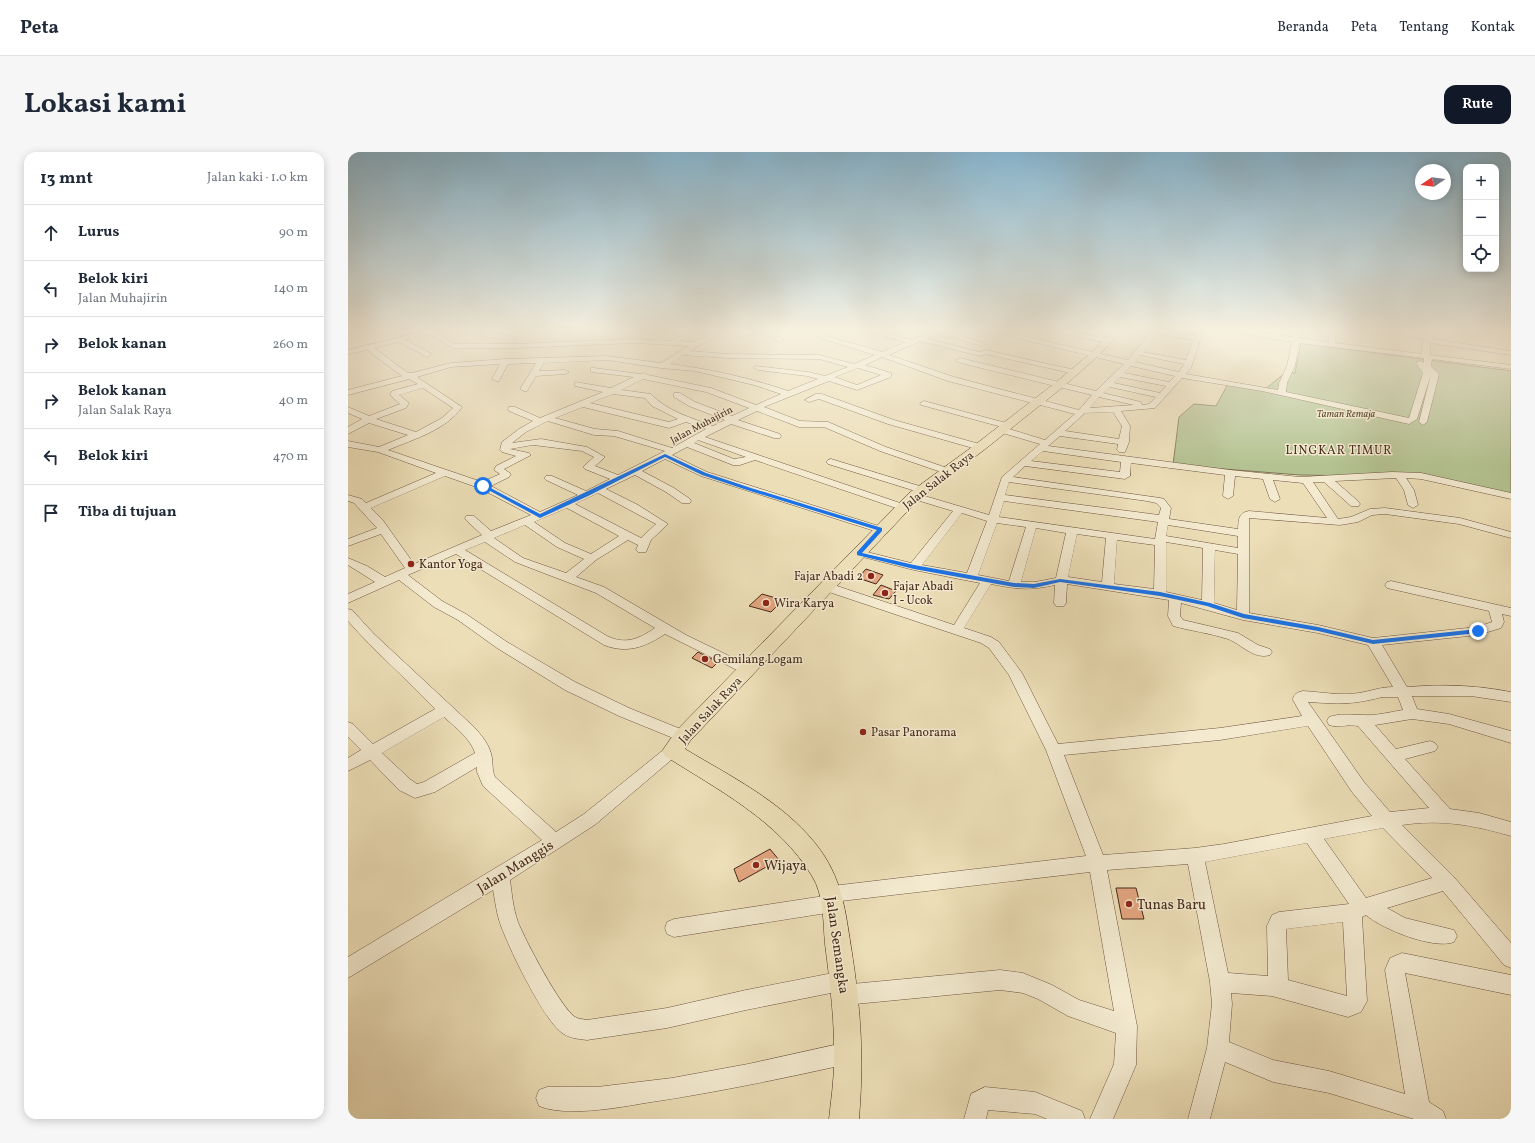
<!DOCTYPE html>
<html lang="id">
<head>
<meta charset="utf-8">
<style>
	:root { --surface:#fff; --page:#f6f6f7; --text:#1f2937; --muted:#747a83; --line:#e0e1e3; --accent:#111827 }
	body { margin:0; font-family:Vollkorn,serif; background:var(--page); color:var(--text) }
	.controls { position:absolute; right:12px; top:12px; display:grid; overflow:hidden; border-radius:8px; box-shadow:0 2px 10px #0003 }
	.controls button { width:36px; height:36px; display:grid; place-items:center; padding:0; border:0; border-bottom:1px solid var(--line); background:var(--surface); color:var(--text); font:20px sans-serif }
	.compass { position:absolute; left:1067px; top:12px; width:36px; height:36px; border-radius:50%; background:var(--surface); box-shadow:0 2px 10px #0003; rotate:257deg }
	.stop { position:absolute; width:12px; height:12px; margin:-9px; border:3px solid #1a73e8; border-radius:50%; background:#fff }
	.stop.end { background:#1a73e8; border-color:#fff; box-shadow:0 1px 4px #0008 }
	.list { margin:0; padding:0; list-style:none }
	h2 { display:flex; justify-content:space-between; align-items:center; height:52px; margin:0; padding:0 16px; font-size:17px }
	h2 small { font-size:13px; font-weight:400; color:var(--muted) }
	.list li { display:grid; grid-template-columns:26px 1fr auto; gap:12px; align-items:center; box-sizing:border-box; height:56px; padding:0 16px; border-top:1px solid var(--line) }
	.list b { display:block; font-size:15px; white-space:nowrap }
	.list p { margin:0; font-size:13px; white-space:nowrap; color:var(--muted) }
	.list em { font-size:13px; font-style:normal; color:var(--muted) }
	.icon { flex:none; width:22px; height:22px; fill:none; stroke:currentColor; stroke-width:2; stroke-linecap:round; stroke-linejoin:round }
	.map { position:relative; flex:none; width:1163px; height:967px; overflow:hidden; border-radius:12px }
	header { display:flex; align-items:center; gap:24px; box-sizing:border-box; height:56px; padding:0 20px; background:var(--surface); border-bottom:1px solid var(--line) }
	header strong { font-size:19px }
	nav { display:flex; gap:22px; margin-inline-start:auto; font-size:14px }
	.intro { display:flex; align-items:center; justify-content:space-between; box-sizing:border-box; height:96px; padding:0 24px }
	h1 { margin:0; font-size:28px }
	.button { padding:10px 18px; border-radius:12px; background:var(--accent); color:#fff; font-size:14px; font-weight:700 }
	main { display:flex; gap:24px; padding:0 24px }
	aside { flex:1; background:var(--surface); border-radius:12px; box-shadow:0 2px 10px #0003 }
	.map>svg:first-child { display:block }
	.green { fill:#b4c291; stroke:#7e7656 }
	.building { fill:#e3a680; stroke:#47291b }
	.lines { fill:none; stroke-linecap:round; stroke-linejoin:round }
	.minor-casing { stroke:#705642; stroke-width:1 }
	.major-casing { stroke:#47291b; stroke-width:1 }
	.minor { fill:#f3ead0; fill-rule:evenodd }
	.major { fill:#ecdeb7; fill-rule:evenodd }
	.route { fill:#1a73e8 }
	.poi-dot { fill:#8f2418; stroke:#f3ead0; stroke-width:1.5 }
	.labels { text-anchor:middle; stroke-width:3; stroke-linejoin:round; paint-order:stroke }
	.far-park-label { font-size:10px; font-style:italic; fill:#5d4833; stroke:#f3ead0 }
	.far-street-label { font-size:10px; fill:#47291b; stroke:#f3ead0 }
	.far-quarter-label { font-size:12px; letter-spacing:1px; fill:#47291b; stroke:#f3ead0 }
	.street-label { font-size:12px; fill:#47291b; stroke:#f3ead0 }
	.poi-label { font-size:12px; fill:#47291b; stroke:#f3ead0; text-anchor:start }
	.near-poi-label { font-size:14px; fill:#47291b; stroke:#f3ead0; text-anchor:start }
	.near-street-label { font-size:14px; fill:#47291b; stroke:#f3ead0 }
</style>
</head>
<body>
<header>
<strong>Peta</strong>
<nav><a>Beranda</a><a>Peta</a><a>Tentang</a><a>Kontak</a></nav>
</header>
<div class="intro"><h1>Lokasi kami</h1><a class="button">Rute</a></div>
<main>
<aside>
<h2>13 mnt<small>Jalan kaki · 1.0 km</small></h2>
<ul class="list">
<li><svg class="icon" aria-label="ahead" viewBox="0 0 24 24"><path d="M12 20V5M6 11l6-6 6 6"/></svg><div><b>Lurus</b></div><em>90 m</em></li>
<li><svg class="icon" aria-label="left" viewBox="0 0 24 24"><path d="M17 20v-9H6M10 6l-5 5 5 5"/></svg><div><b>Belok kiri</b><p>Jalan Muhajirin</p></div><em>140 m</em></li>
<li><svg class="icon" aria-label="right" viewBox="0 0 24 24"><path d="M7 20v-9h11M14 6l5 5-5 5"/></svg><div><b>Belok kanan</b></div><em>260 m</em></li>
<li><svg class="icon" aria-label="right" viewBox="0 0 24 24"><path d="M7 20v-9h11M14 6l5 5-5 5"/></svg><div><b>Belok kanan</b><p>Jalan Salak Raya</p></div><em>40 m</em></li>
<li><svg class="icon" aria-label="left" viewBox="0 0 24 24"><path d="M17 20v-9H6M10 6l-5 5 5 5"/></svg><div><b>Belok kiri</b></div><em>470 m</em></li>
<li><svg class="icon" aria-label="arrive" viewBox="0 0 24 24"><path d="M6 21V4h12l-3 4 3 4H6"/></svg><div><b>Tiba di tujuan</b></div></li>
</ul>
</aside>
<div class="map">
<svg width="1163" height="967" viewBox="0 0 1163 967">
	<rect width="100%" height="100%" fill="#ecdeb7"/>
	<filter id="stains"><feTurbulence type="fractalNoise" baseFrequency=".005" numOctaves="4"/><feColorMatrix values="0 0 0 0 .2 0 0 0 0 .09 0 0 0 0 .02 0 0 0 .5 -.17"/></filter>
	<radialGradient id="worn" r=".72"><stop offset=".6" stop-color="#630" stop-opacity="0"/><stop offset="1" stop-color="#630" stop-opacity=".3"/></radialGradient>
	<polygon class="green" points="953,191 1163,219 1163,342 1075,325 952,323 825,313 831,265 846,252 868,254 880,232 916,238 937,221 947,221"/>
	<g class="building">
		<polygon points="518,417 535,423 528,432 510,426"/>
		<polygon points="533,433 548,439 541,447 525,443"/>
		<polygon points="414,442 435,448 423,460 401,454"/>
		<polygon points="350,500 370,510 364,516 344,506"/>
		<polygon points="422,697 431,708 391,730 386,717"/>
		<polygon points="768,736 788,736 796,767 774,767"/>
	</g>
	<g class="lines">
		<defs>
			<g id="minor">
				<path d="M82 178H93L88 181 106 192H166L286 187 322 189 342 179 344 180V182L332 189 347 190 369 178H378L342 199 379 202 471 203 506 212 527 203 472 186 458 178C466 178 471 182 479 184 497 190 516 194 534 200L558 190 516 179 515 178H526L564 188 587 178H596L638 192 634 194 591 181 579 187 631 200 637 198 727 218 731 220 727 222 638 202 632 204 572 189 541 203 606 225 731 258 744 243 609 210 608 208 612 206 748 239 776 212 636 178H648L780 208 803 180 798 178H813L847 184 849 178H855L843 216 838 222 930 238 931 231 939 214 944 190 883 180 880 178H896L944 185 947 178H953L951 186 981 190V184L984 178H990L987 184 988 191 1074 202V195L1076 187 1034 180 1031 178H1047L1079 183 1082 178H1088L1084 187 1163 199V203L1082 191V203L1163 213V217L1084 207 1083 214 1091 222 1079 270 1075 273 1071 270 1083 222 1069 267 1061 272 914 239 834 226 807 256 773 259 782 274 781 290 777 300H771L769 298 770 292 712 284 700 294 882 318 952 325 1044 320 1073 321 1163 341V347L1073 327 1058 326 1066 338 1070 353 1065 356 1060 353 1056 338 1048 326 987 329 1011 350 1012 352 1011 354H1003L976 330H965L990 367 1003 365 1022 357 1037 356 1112 366 1163 380V386L1111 372 1037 362 1024 363 1010 370 992 373 901 366V461L970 473 1025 486 1129 475 1144 470 1141 459 1039 436 1037 433 1039 430 1043 429 1163 456V464L1154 462 1156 470 1153 476 1130 483 1034 493 1059 535C1094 532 1128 533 1163 540V550L1123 544H1064L1069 557 1101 562 1163 579V591L1101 572 1064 567 1027 573 1048 597 1082 589 1087 591 1090 595 1087 599 1057 607 1102 657 1131 661 1163 670V684C1125 673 1093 667 1054 673L1105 724 1163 791V816L1156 813 1095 739 1039 756 1057 766 1106 778 1109 784 1106 790C1086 798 1034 777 1018 763L1014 765 1019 849 1013 860 1000 865 924 844 883 841 884 852 881 890 925 908 981 919 1057 942 1037 818 1042 806 1054 801 1163 823V843L1057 821 1081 950 1095 959 1098 967H1066L981 941 925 930 877 910 862 967H840L859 896 864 852 862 830 840 712 759 718 789 874 788 913 765 967H742L766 912 768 881 720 864 690 847 675 841 652 838 497 853 490 850 487 843 488 840 398 858 319 876 239 888C230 887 220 886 213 880 195 867 158 791 151 768 148 758 147 748 145 738L0 826V805L194 688 135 634 129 620V615L87 640 67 646 51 638 22 608 0 619V606L13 598 0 585V570L5 572 25 592 87 557C59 527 27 500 0 469V457L4 458 26 482 126 575C134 584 142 593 144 606 145 613 144 619 147 625L208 680 236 662 319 595 324 593 329 595 332 599 329 603 248 672 162 728C164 742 165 756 170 770 177 788 213 856 227 865 230 867 235 867 239 868L319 856 398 838 495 819 502 822 505 829 504 832 652 818 675 821 704 833 731 848 766 859 742 720 493 749 491 757 485 760 326 785 319 782 317 776 319 770 326 767 476 744 475 742 478 736 484 734 738 704 698 598 661 523 641 496 633 491 475 438 473 435 475 432H483L606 473 632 431 566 418 507 403 505 401 507 399 511 398 563 411 605 359 562 346 561 344 562 342H570L641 363 654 325 692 292 651 280 650 278 651 276 654 275 573 253 572 251 576 249 662 272 663 274 662 276H658L697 288 727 262 600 229 534 205 517 213 543 221V225L509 238 481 229 416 255 452 269 480 270 538 295 602 317 604 319 602 321H596L532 299 476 275H451L409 259 390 268 432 282 433 284 432 286H426L383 272 357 285 558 353 559 355 554 358 407 308 392 313H385L339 295 324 303 359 320 537 376 538 378 537 380 533 381 353 324 317 307 294 319 326 336 342 347 343 349 342 351H334L318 340 287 323 258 337 290 353 320 372 303 388 298 400H290L288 398 290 393 280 388 248 408 228 425 256 435 338 483 404 515 406 518 404 521 399 523 317 482C297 495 279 502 256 493L108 402 60 423 94 449 118 462 159 490 227 530 281 556 340 580 343 584 340 588 335 590 271 564 217 538 149 496 110 468 86 455 51 428 0 451V442L27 430 0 413V406L19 414 37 425 57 416 33 382 0 394V387L29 376 6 351 0 349V343L14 347 18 351 88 321 30 300 0 295V289L31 295 60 283 21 271 0 282V275L14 267 0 261V255L21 264 52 252 42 243 44 239 70 232 61 227 0 243V238L54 224 19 198 0 202V198ZM81 182 105 196H166L286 191 341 194 313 211 259 204 158 207 103 211 64 221H60L26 196 51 190 79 205 83 203 82 201 58 188ZM810 182 845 188 838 208 795 200ZM951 191 1076 206V211L1072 209 1068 211 1075 221 1061 266 938 240 939 231 947 214ZM335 203 379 206 471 207 500 215 477 224 460 220 407 214 406 216 410 218 459 224 470 227 440 239C402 226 362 217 322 212ZM792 203 836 212 831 220 787 210ZM259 208 313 216 347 219 406 233 433 242 408 253 363 236 300 223 296 221 292 222 246 216H243V220L286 225 263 236 227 230V234L255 240 192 266 167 255H161L160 257 161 259 185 269 171 277 154 290 152 298 154 300 168 304 148 314 146 318 152 322 134 330 40 298C66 287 98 278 114 255L69 225 103 215 152 212 144 227 148 229H151L160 212 188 211 172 237 176 239H179L188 224 217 222 221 220 217 218 191 219 196 211ZM783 214 827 224 821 230 776 221ZM510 216 533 223 509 233 487 225ZM772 225 818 234 812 241 766 231ZM295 227 358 240 401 256 384 264 347 250 332 241H326V245L341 254 377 268 365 274C344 266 318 259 303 242L273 238ZM762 235 808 245 801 252 794 253 793 250 755 241ZM75 236 105 256 94 266 68 280 28 267 58 256 61 251 51 243ZM265 242 297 246 304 254 330 267 321 270 242 251ZM751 245 786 253 742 256ZM235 255 321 276 338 270 358 277 324 296 270 279 247 277 207 266ZM765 260 774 274 771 287 717 279 737 261ZM200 269 246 283 266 284 317 299 270 323 247 314 257 305 239 295 193 287 164 291 178 280ZM350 288 398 305 386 307 346 291ZM185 293 234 299 246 305 235 315 237 317 262 327 238 339 204 324H198L196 326 198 328 230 343 192 360 143 334 161 325 163 322 156 317 183 303 181 301 162 297ZM695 299 773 310 772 320 683 309ZM783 311 877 323 875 344 880 347 885 344 887 324 915 327 922 347 927 350 932 347 925 328 955 331 979 366 901 359C890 361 891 367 890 377L821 367 823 356 816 347 812 346 665 325 677 314 777 327 782 324ZM97 324 131 336 183 363 143 379 126 364H118L117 366 118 368 134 383 66 412 34 367 23 356ZM661 330 799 349 808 351 813 356 811 363 657 343ZM250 341 308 372 293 386 227 352ZM656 349 810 370 807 387 651 365ZM219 356 271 384 243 402 217 391 186 370ZM614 361 639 369 619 421 574 413ZM649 371 678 375 661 429 630 423ZM177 373 209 395 236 407 218 421 175 406 146 386ZM820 373 890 384V396L818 384ZM688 376 718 381 708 426 687 430H673ZM729 382 758 386 754 430 720 425ZM769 388 807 393 806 437 766 432ZM137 390 167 410 248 441 307 476C291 487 277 493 259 484L117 398ZM818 390 855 396 854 448 818 440ZM867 398 890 402 889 458 866 451ZM643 432C669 437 681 439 707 433L706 451 708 454H716L718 451 719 432 821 448 820 464 825 474C843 479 862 481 880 487 893 492 906 508 922 503L924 500 922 497 910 493 890 481 835 468 832 464 833 451 895 468 970 481 1020 493 1045 535C1033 535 1023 539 1011 541 993 544 973 540 955 539 950 540 945 542 945 548L954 564 872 576 710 592 674 521 651 490 643 485 616 476ZM1034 545H1050L1055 558C1042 560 1028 564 1015 563 1002 563 993 561 981 565L979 569 981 573C990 576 1000 572 1010 574L1081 656 1042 660 1016 630 960 550C990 552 1005 553 1034 545ZM96 565C108 576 122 586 127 601L76 630 69 632 63 628 34 601ZM960 574 1004 640 1024 664 876 692 847 696 755 703 716 603 872 588ZM1035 676 1084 726 1018 746 976 687ZM959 691 1001 752 931 760 924 763 919 774 920 824 880 821 857 710ZM995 770 999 844 940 828 938 777Z"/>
				<path d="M124 178C130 178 165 183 169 186 161 191 130 184 124 178Z"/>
				<polygon points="406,178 418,178 436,188 434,189 430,189 412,180 393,185 390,183"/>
				<polygon points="705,178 717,178 759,187 763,189 759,191 708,180"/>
				<polygon points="468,242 474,242 546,268 635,293 637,295 632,298 540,272 471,247 461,250 457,248"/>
				<polygon points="483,307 578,336 579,338 574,341 480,312 478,310 480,308"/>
				<path d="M500 890 508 893 511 901 508 909 500 912C432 927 365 941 297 951 269 956 217 965 191 954L188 946 191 938 199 935H249L324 926 400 912Z"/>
				<polygon points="637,935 687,940 734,959 737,967 699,967 687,962 640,958 638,967 616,967 623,942"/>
			</g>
			<path id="major" d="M766 178H775L749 205 715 235 636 298 571 347 342 589 337 597C382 624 433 649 467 691 495 726 497 758 504 801 513 859 516 908 511 967H481C483 948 486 929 486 910 487 870 482 831 477 792 475 770 476 743 464 724 431 669 369 637 317 604L314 599 328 579 561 341 628 292 707 231 743 201Z"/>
		</defs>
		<use href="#minor" class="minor-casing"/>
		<use href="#major" class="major-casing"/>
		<use href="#minor" class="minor"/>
		<use href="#major" class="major"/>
	</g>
	<linearGradient id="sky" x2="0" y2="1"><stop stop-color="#88b7d1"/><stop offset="0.57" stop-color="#f6f0df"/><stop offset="1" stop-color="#f6f0df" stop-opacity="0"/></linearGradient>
	<rect width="1163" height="313" fill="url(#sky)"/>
	<polygon class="route" points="317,302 358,321 403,336 534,376 534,379 514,401 566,413 666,431 686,432 712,427 812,440 862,451 896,462 970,475 1025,488 1130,477 1134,479 1130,481 1025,492 970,479 895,466 859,454 812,444 712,430 686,436 666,435 566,417 509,403 509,400 529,378 399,338 354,323 317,305 240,344 192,366 133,334 137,333 192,362"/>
	<g class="poi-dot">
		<circle cx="63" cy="412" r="4"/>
		<circle cx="523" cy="424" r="4"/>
		<circle cx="537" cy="441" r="4"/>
		<circle cx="418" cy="451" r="4"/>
		<circle cx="357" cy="507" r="4"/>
		<circle cx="515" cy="580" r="4"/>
		<circle cx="408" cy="713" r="4"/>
		<circle cx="781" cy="752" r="4"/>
	</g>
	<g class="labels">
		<g class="far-park-label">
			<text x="998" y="265">Taman Remaja</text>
		</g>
		<g class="far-street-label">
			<text transform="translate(353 272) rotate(-28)" y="4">Jalan Muhajirin</text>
		</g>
		<g class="far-quarter-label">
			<text x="991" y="302">LINGKAR TIMUR</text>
		</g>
		<g class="street-label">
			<text transform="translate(590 328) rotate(-38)" y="4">Jalan Salak Raya</text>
			<text transform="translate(362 558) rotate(-47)" y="4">Jalan Salak Raya</text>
		</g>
		<g class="poi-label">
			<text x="71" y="416">Kantor Yoga</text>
			<text x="515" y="428" text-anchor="end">Fajar Abadi 2</text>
			<text x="545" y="438">Fajar Abadi<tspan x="545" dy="14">I - Ucok</tspan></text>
			<text x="426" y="455">Wira Karya</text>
			<text x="365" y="511">Gemilang Logam</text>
			<text x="523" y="584">Pasar Panorama</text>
		</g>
		<g class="near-poi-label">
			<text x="416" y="718">Wijaya</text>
			<text x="789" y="757">Tunas Baru</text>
		</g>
		<g class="near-street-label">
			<text transform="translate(167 714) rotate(-32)" y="5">Jalan Manggis</text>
			<text transform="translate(490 793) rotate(82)" y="5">Jalan Semangka</text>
		</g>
	</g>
	<rect width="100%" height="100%" filter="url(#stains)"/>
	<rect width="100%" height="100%" fill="url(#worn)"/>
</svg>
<div class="controls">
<button>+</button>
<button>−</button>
<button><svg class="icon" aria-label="locate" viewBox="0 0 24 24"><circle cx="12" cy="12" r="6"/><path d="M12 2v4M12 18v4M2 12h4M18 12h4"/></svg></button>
</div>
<svg class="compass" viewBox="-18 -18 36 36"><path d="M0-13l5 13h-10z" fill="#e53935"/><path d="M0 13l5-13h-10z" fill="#747a83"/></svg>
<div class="stop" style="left:135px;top:334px"></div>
<div class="stop end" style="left:1130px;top:479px"></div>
</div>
</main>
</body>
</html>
